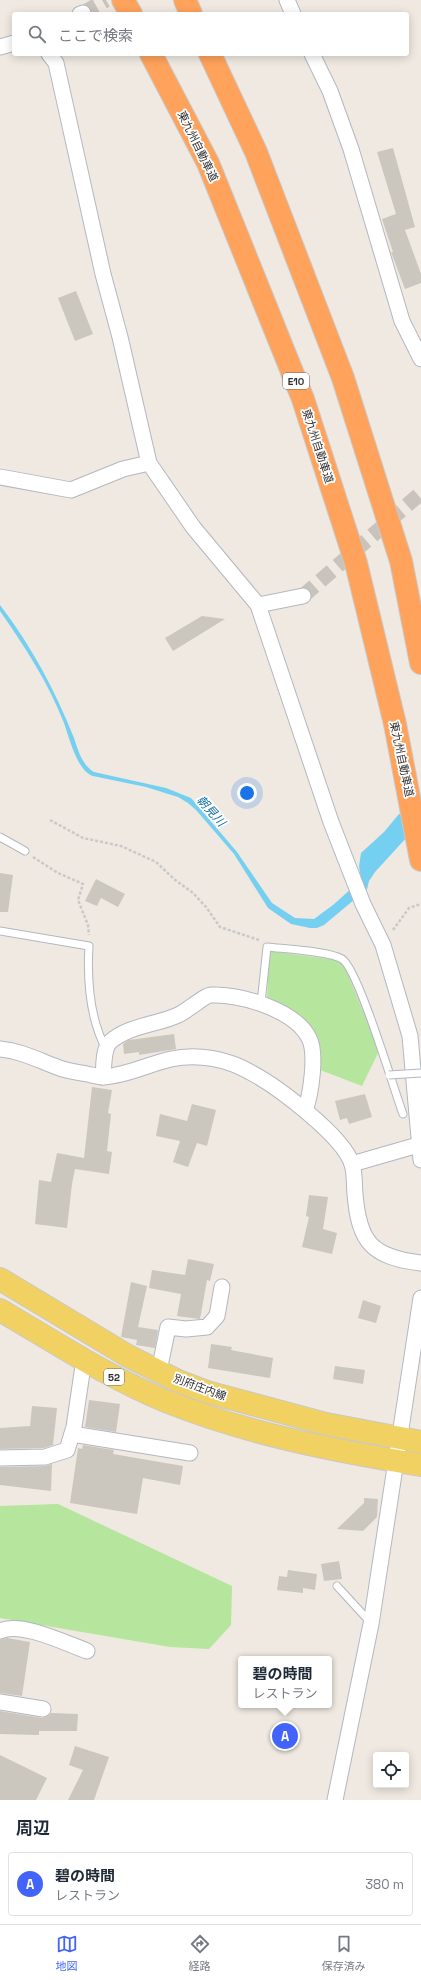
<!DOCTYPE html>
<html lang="ja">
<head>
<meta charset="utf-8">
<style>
	:root { --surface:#fff; --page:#f2f2f3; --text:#1f2937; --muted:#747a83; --line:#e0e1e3; --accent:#4264fb }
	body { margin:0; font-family:"Space Grotesk","Noto Sans JP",sans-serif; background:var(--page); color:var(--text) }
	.controls { position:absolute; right:12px; bottom:12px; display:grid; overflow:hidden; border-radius:4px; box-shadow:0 2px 10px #0003 }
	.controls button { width:36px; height:36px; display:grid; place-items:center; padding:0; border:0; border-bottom:1px solid var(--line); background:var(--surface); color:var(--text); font:20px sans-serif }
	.you { position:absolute; left:247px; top:793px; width:14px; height:14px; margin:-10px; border:3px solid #fff; border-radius:50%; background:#1a73e8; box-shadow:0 0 0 6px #1a73e833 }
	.badge { display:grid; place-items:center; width:26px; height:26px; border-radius:50%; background:var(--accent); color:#fff; font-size:13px; font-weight:700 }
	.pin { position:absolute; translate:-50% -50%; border:2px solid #fff; box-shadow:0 1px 4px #0006 }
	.popup { position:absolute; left:238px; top:1656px; width:94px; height:52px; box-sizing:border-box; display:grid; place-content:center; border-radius:4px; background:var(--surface); filter:drop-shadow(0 1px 3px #0005); font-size:13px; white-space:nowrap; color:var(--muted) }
	.popup b { font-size:15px; color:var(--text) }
	.popup::after { content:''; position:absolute; left:50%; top:100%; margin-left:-8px; border:8px solid transparent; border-top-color:var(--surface) }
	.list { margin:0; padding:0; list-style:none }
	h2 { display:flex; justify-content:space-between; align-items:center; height:52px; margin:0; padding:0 16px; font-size:17px }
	h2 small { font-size:13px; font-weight:400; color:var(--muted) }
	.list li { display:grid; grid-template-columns:26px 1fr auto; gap:12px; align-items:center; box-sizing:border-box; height:64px; margin:0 8px 8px; padding:0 8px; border:1px solid var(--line); border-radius:4px }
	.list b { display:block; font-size:15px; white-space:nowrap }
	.list p { margin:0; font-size:13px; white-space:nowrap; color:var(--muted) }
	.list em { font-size:13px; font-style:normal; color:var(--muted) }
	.icon { flex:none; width:22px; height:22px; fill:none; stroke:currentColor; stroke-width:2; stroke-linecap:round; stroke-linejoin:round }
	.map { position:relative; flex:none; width:421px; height:1800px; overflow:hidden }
	.search { position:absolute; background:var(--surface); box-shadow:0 2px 10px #0003; left:12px; right:12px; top:12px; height:44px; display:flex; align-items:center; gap:10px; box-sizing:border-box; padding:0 14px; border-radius:4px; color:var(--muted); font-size:15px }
	.sheet { height:124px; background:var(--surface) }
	nav { display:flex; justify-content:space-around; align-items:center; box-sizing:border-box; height:56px; border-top:1px solid var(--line); background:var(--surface); font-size:11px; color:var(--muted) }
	nav a { display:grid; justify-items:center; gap:2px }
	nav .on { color:var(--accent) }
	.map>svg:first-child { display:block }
	.green { fill:#b6e59e }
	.water { fill:#75cff0 }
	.building { fill:#cbc7bf }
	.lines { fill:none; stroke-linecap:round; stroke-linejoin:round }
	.minor-tunnel { stroke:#c8c4bd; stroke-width:15; stroke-dasharray:15 8; stroke-linecap:butt }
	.service-casing { stroke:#b4b7c1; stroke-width:9 }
	.minor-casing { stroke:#b4b7c1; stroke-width:17 }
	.primary-casing { stroke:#c9c9c9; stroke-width:24 }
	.motorway-casing { stroke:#c9c9c9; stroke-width:24 }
	.path { stroke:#c9c9c9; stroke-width:2.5; stroke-dasharray:3 2; stroke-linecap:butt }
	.service { stroke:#fff; stroke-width:7 }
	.minor { stroke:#fff; stroke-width:15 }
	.primary { stroke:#f2d163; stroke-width:22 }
	.motorway { stroke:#ffa35c; stroke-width:22 }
	.service-bridge-casing { stroke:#b4b7c1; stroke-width:9; stroke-linecap:butt }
	.service-bridge { stroke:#fff; stroke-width:7 }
	.labels { text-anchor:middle; stroke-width:3.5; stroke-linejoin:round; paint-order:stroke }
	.shield { fill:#fff; stroke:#6d6d6d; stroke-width:1 }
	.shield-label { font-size:10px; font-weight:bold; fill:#2e2e2e }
	.street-label { font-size:11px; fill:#2e2e2e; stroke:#fff }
	.water-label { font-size:12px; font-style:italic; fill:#0d6fa3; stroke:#fff }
</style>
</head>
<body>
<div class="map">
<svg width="421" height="1800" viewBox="0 0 421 1800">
	<rect width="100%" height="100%" fill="#efe9e1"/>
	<g class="green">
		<polygon points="269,951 337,960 344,965 379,1051 362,1086 315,1068 315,1053 267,1000"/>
		<polygon points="58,1504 232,1586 231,1625 209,1649 170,1647 0,1618 0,1506"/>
	</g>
	<path class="water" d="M0 605C32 647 55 690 74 738 78 750 82 765 94 772L166 788 191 798 237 852 272 903 295 918 314 919 333 905 361 880 359 866 361 853 384 832 399 814 421 812 407 837 375 872 369 881 367 889 324 925 317 928H310L291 924 268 908 234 854 196 810 188 803 178 797 146 787 93 776C77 771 69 737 64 723 48 682 25 647 0 611Z"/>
	<g class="building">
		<polygon points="393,148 415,227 405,230 421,274 421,283 405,289 391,252 393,252 382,219 396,214 377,152"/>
		<polygon points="76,291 93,334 75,341 58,298"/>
		<polygon points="202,616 225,619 173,651 165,638"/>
		<polygon points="0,873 13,875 8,912 0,912"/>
		<polygon points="96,879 125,894 118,907 101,898 97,906 85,901"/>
		<polygon points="174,1034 176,1049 139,1055 139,1052 124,1054 123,1044 129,1040"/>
		<polygon points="92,1087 112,1090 108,1113 111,1114 107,1151 112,1152 109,1174 75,1169 72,1184 67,1228 35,1224 39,1180 51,1182 57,1153 84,1158"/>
		<polygon points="365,1094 372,1117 349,1124 347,1118 340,1120 335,1101"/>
		<polygon points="192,1104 216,1110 207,1146 197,1143 188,1167 173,1162 180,1141 156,1136 160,1114 187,1121"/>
		<polygon points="309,1195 328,1197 323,1229 337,1233 332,1254 302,1247 309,1217 306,1216"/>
		<polygon points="188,1259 214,1264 210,1281 207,1280 200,1319 177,1316 181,1294 149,1288 152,1270 185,1275"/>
		<polygon points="131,1282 147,1286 138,1327 158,1330 155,1348 136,1345 137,1340 121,1337"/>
		<polygon points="363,1300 381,1306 376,1323 358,1318"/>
		<polygon points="211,1344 232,1347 231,1350 273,1358 270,1378 208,1368"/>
		<polygon points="335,1366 365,1370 363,1384 333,1379"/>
		<polygon points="89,1400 120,1404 116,1432 85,1427"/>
		<polygon points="32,1406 57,1408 53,1445 44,1448 0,1449 0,1428 30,1426"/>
		<polygon points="83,1445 114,1450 113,1454 183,1466 180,1485 143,1478 137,1514 70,1503 78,1448 82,1449"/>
		<polygon points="52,1464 51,1491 0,1485 0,1467 45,1466"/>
		<polygon points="364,1498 378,1499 377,1517 363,1531 337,1529 364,1503"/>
		<polygon points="339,1561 342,1579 324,1581 321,1564"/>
		<polygon points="288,1570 317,1574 315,1590 303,1588 303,1593 277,1590 279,1576 287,1577"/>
		<polygon points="7,1638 30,1642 22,1696 0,1693 0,1640"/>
		<polygon points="0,1711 42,1718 47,1717 51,1713 78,1714 77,1731 39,1731 39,1735 0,1734"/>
		<polygon points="75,1746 109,1757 94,1800 68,1800 83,1770 69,1765"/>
		<polygon points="0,1755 47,1778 36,1800 0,1800"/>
	</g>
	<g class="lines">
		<g class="minor-tunnel">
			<polyline points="83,13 106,0"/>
			<polyline points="303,596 421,493"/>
		</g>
		<defs>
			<g id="service">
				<polyline points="0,837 25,851"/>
				<path d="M0 931 89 946C87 980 90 1019 106 1049"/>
				<path d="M261 1003 267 947C284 949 328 951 342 959 358 968 394 1090 403 1114"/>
				<polyline points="337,1586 371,1623"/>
			</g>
			<g id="minor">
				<polyline points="287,0 293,14"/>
				<polyline points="80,14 83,13"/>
				<polyline points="0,47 14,43"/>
				<polyline points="49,54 56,63 103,274 120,337 149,463 193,527 258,605 331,822 363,904 383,945 410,1036 421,1160"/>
				<polyline points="312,54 330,91 351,149 402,321 421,359"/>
				<polyline points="0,477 71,490 123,469 149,463"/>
				<polyline points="258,605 303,596"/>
				<path d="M0 1049C21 1051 38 1060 57 1067 66 1071 77 1072 87 1074 92 1075 99 1077 104 1077 128 1075 149 1064 171 1059 198 1053 227 1059 250 1072 277 1086 343 1136 352 1164 355 1173 354 1185 355 1194 359 1243 372 1257 421 1263"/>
				<path d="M103 1077C104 1067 103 1049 110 1042 129 1025 157 1025 178 1015 186 1012 205 995 211 995 241 994 295 1010 309 1038 317 1053 311 1095 305 1110"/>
				<polyline points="352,1164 418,1145"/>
				<polyline points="159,1371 168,1327 186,1329 207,1327 217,1316 222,1287"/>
				<polyline points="72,1434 190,1453"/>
				<polyline points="0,1458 45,1457 67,1450 74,1427 84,1359"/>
				<path d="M0 1631C21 1621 65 1643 87 1651"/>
				<polyline points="0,1702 43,1709"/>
				<polyline points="335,1800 371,1624 421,1298"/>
			</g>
			<g id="primary">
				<polyline points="0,1279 128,1356 178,1381 207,1392 326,1424 421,1442"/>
				<path d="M0 1310C55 1342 109 1378 168 1402 248 1434 336 1451 421 1465"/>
			</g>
			<g id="motorway">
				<polyline points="123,0 131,14"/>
				<polyline points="185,0 191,14"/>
				<polyline points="151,54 208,163 303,399 356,563 395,724 421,860"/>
				<polyline points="210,54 256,152 343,378 401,561 421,663"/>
			</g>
		</defs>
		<use href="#service" class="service-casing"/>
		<use href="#minor" class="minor-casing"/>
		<use href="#primary" class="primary-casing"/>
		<use href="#motorway" class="motorway-casing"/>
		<g class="path">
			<polyline points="50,820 83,838 121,846 156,862 174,879 193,893 206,907 220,927 259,940"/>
			<polyline points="33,857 58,873 83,884 78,900 88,925 89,935"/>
			<polyline points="393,930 409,908 421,904"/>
		</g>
		<use href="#service" class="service"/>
		<use href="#minor" class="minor"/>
		<use href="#primary" class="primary"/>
		<use href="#motorway" class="motorway"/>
		<defs>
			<polyline id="service-bridge" points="389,1075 421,1073"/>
		</defs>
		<use href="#service-bridge" class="service-bridge-casing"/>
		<use href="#service-bridge" class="service-bridge"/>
	</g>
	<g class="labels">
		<g class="shield">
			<rect x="283" y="373" width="26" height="16" rx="3"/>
			<rect x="104" y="1369" width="20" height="16" rx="3"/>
		</g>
		<g class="shield-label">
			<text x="296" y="385">E10</text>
			<text x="114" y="1381">52</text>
		</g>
		<g class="street-label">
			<text transform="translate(198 146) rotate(64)" y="4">東九州自動車道</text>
			<text transform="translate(318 446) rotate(72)" y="4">東九州自動車道</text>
			<text transform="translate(402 759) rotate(78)" y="4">東九州自動車道</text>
			<text transform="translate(200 1387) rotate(20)" y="4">別府庄内線</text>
		</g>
		<g class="water-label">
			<text transform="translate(211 811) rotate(48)" y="4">朝見川</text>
		</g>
	</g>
</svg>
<div class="controls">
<button><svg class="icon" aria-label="locate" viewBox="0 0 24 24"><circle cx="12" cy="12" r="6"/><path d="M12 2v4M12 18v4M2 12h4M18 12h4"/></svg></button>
</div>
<div class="you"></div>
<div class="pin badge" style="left:285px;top:1736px">A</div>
<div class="popup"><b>碧の時間</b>レストラン</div>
<div class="search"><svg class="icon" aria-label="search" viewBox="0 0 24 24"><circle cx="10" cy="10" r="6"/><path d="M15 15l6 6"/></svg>ここで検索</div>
</div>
<section class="sheet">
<h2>周辺<small></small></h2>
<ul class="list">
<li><span class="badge">A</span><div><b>碧の時間</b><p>レストラン</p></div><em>380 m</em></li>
</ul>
</section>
<nav>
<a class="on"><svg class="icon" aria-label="map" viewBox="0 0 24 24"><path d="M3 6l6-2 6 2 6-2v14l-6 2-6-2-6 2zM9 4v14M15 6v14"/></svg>地図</a>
<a><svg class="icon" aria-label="directions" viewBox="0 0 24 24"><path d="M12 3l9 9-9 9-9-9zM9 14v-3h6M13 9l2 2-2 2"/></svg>経路</a>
<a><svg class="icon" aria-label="saved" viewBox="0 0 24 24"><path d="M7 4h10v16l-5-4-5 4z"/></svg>保存済み</a>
</nav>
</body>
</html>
